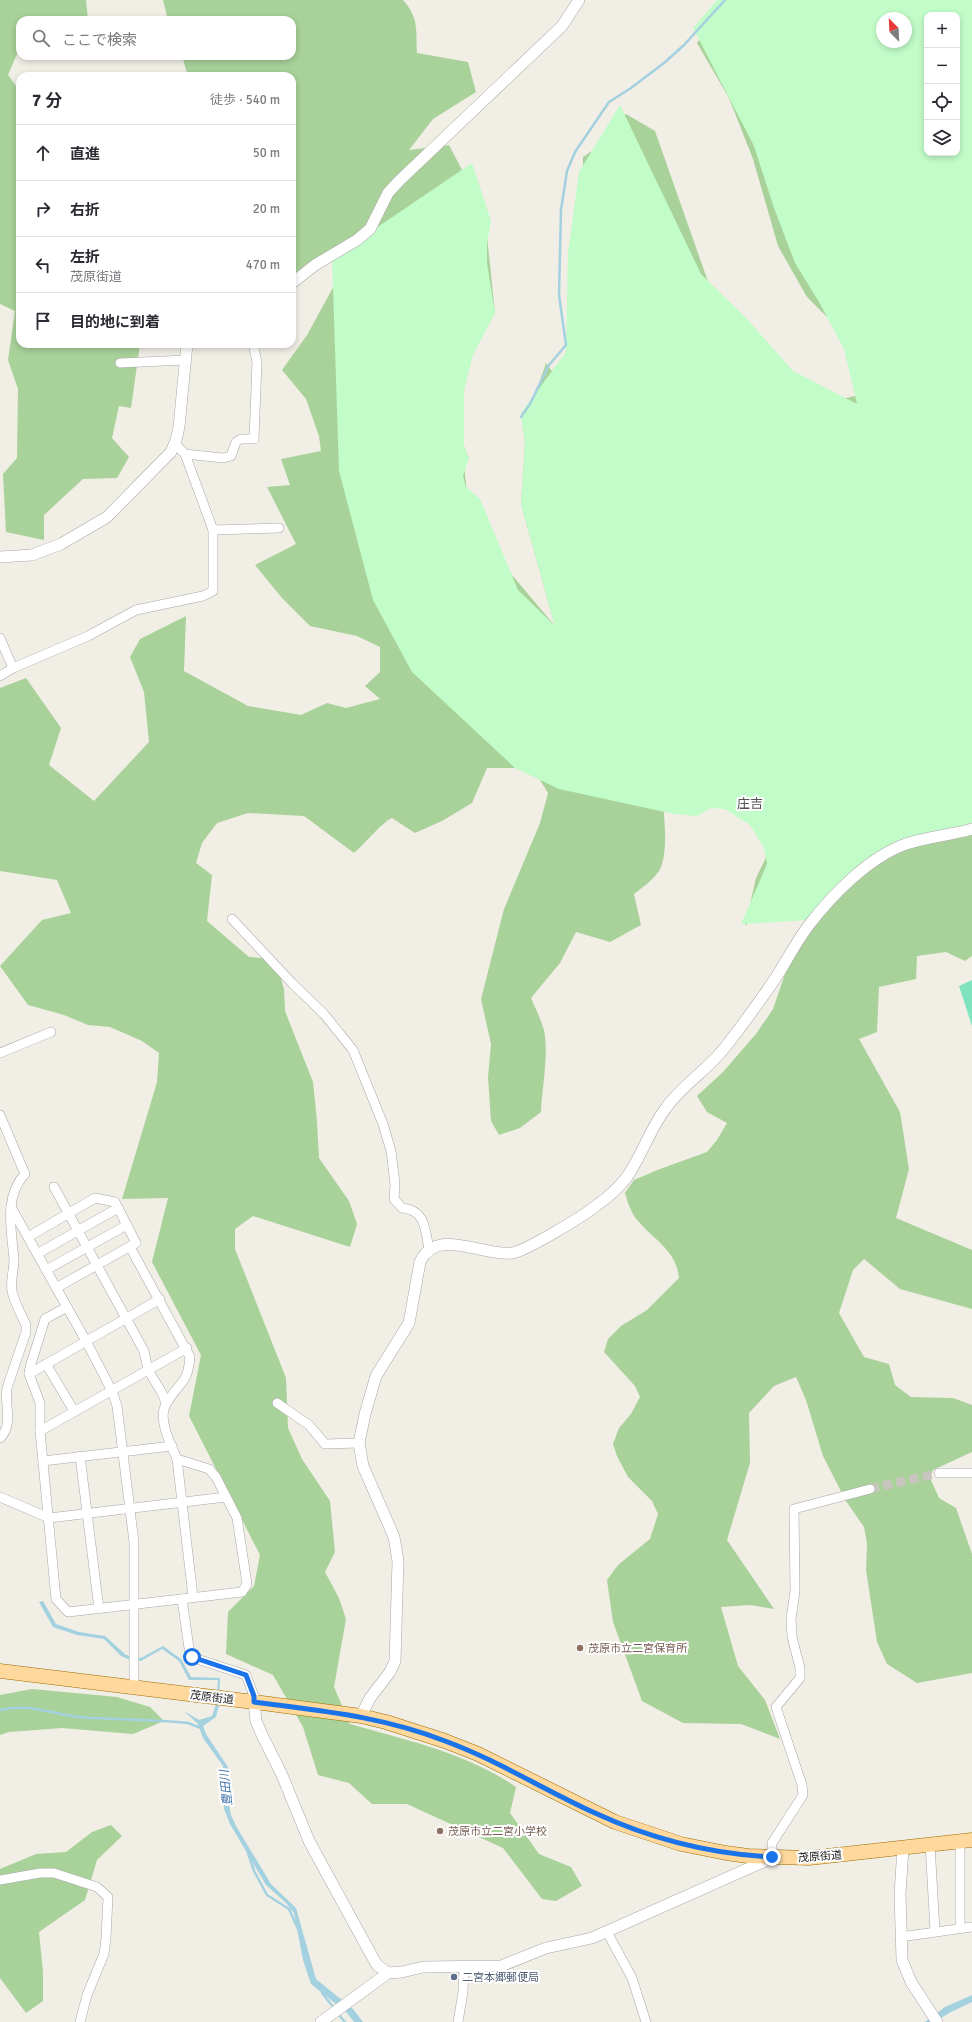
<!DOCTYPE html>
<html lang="ja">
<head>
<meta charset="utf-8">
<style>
	:root { --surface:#fff; --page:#f7f7f7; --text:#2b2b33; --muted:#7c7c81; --line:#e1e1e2 }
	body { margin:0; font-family:Signika,"Noto Sans JP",sans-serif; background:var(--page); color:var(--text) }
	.controls { position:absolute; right:12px; top:12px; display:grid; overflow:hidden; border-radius:8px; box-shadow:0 2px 6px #0003 }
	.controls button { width:36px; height:36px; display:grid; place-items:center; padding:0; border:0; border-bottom:1px solid var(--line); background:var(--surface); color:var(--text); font:20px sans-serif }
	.compass { position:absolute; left:876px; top:12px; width:36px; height:36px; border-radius:50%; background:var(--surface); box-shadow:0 2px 6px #0003; rotate:336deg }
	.stop { position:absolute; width:12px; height:12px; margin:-9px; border:3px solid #1a73e8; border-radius:50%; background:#fff }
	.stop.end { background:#1a73e8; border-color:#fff; box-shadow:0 1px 4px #0008 }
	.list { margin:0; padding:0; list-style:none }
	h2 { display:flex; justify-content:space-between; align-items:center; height:52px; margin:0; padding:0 16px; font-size:17px }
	h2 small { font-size:13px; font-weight:400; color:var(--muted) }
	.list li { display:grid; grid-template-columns:26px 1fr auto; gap:12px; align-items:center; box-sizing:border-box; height:56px; padding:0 16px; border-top:1px solid var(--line) }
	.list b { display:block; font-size:15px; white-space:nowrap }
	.list p { margin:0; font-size:13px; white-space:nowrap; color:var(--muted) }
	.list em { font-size:13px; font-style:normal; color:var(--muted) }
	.icon { flex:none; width:22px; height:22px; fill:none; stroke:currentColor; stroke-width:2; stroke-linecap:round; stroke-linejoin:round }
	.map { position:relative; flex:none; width:972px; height:2022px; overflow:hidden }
	.search { position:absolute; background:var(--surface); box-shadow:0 2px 6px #0003; left:16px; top:16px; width:280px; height:44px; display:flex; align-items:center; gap:10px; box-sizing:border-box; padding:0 14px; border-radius:12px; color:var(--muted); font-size:15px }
	.panel { position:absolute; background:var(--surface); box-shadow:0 2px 6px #0003; left:16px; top:72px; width:280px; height:276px; border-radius:12px }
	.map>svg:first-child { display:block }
	.forest { fill:#a8d299 }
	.park { fill:#c2fcc8; fill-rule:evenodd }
	.pitch { fill:#80e3c0 }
	.water { fill:#a4d1e0 }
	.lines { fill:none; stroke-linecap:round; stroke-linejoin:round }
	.stream { stroke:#a4d1e0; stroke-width:2.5 }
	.minor-tunnel { stroke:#c7c5be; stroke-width:9; stroke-dasharray:9 4.5; stroke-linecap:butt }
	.minor-casing { stroke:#a7a7a7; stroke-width:10 }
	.tertiary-casing { stroke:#a7a7a7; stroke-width:12 }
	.primary-casing { stroke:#9c6d00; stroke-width:15 }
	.minor { stroke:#fff; stroke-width:9 }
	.tertiary { stroke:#fff; stroke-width:11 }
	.primary { stroke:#ffd89d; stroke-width:14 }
	.route { stroke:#1a73e8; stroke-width:5 }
	.education-dot { fill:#8d6e63; stroke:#fff; stroke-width:1.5 }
	.service-dot { fill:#5c6f8a; stroke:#fff; stroke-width:1.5 }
	.labels { text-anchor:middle; stroke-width:4; stroke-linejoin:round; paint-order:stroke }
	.education-label { font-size:11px; fill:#785e54; stroke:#fff; text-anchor:start }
	.street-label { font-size:11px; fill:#202020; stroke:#fff }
	.service-label { font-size:11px; fill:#4e5e75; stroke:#fff; text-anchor:start }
	.water-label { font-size:12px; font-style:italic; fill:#4476ad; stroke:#fff }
	.quarter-label { font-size:13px; fill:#535353; stroke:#fff }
</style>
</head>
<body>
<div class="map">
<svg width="972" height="2022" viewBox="0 0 972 2022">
	<rect width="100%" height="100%" fill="#f1eee6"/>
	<g class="forest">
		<polygon points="0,0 86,0 88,20 20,20 20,47 8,75 20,91 20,344 140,344 131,408 119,406 112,438 129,457 117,478 83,479 44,515 44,540 6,532 3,474 17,458 18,389 8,360 15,311 0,304"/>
		<path d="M163 0H403C419 18 416 30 417 53L468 62 476 92 433 119 409 150 449 145 470 185 487 236 495 313 469 358 463 398 464 446 469 459 464 465 468 502 490 549 555 626 521 504 525 444 521 413 533 401 546 363 566 390 583 182V157L601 145 611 122 626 114 655 131 724 327 790 388 842 399 871 392 858 348 807 297 778 246 753 159 729 98 697 43 714 21 868 33 927 91 894 136 972 317V956L965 961 946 952 917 956 916 979 879 987 877 1032 859 1039 900 1112 909 1169 896 1218 972 1250V1309L900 1289 864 1259 853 1270 839 1313 864 1357 889 1364 895 1385 911 1397 953 1398 972 1405V1452L933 1470 930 1478 939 1498 956 1508 972 1554V1673L917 1683 887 1664 877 1642 866 1570 867 1544 864 1527 846 1501 823 1456 806 1400 796 1377 774 1386 749 1413 750 1463 727 1540 774 1609 750 1605 721 1607 738 1666 765 1700 780 1739 741 1724 683 1723 642 1701 613 1622 607 1580 618 1565 650 1539 658 1514 652 1501 628 1477 617 1456 613 1444 619 1428 631 1414 640 1397 635 1386 604 1352 608 1339 621 1326 647 1310 679 1278C676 1250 655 1241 638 1221 631 1213 628 1203 625 1193L634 1180 660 1169 707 1152 717 1140 727 1123 707 1112 697 1096 723 1072 756 1034 773 1009 794 948 807 923 787 888 745 926 756 878 789 811 663 800C664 819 669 854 659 871 652 881 643 887 634 894L641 925 610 942 576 932 560 963 531 998C535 1008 541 1019 544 1030 549 1056 542 1085 541 1112L520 1128 499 1135 491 1121 488 1077 491 1044 481 999 504 909 540 823 548 793 535 772 515 768H487L472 803 442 821 415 833 392 818C382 822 365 844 354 853L304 816 248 813 217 823 202 843 196 863 212 875 207 921 249 957 275 959 284 989 285 1011 313 1082 317 1121 319 1158 349 1201 357 1224 350 1247 253 1216 235 1229V1249L286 1378 288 1428 302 1459 330 1501 335 1552 325 1572 339 1598 346 1619 334 1687 350 1724C406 1740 467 1753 516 1787L510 1813 539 1854 571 1867 582 1886 556 1901 542 1899 503 1848 407 1804H372L349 1783 318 1775 303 1727 273 1675 226 1654 228 1612 254 1586 260 1555 189 1416 201 1355 152 1262 168 1198 122 1199 157 1082 159 1053 142 1041 110 1027 88 1025 64 1015 28 1005 0 966 42 920 71 913 57 880 0 871V688L26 678 61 728 49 765 94 801 149 742 144 692 130 657 140 639 186 616 184 671 248 706 301 715 327 703 346 708 380 699 365 686 380 672V647L357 636 310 626 282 598 255 565 296 544 267 487 290 485 281 459 321 451 319 436 306 399 282 370 307 335 341 273 332 258 292 274V76H188L182 56H292V20H168Z"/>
		<polygon points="32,1689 117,1697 150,1707 164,1721 133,1734 62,1728 9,1732 0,1735 0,1695"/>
		<polygon points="111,1825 122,1836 97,1860 85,1900 39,1932 43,1972 43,2001 26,2013 0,1978 0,1869 36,1854 66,1852 92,1832"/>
	</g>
	<path class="park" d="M717 0H972V824L902 843 809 920 741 924 767 864 764 848 750 825 725 809 711 808 697 816 674 814 559 789 515 768 412 672 373 600 339 471 332 258 472 163 491 221 487 243V263L495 313 473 355 464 391V446L469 459 463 476 466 487 480 499 518 590 555 626 521 504 525 444 521 413 566 352 568 253 579 172 620 105 701 274 746 318 793 371 857 404 844 349 819 302 795 263 774 208 754 146 693 28ZM927 15H957V153H927ZM882 18H906V42H882Z"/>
	<polygon class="pitch" points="972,980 972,1026 959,986"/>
	<g class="water">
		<polygon points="43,1601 56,1624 79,1632 105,1636 126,1655 141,1658 163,1646 181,1659 191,1677 220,1678 219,1705 216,1717 203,1726 206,1734 228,1767 227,1794 231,1815 236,1826 271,1884 296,1908 316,1979 353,2009 363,2022 354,2022 347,2013 311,1984 303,1960 294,1913 286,1903 266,1885 230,1824 224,1809 223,1766 203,1738 198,1724 184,1711 199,1720 212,1716 216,1704 218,1680 189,1680 179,1661 162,1649 141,1661 130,1660 121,1656 104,1639 77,1635 53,1627 39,1602"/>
		<polygon points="972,1995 972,2002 949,2013 935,2022 925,2022 945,2007"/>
	</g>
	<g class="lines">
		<g class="stream">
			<polyline points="521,417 530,404 549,365 566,345 559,295 561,210 567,171 575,152 609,102 631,88 664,63 684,45 725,0"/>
			<path d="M0 1710C32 1703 50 1714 79 1717 115 1720 152 1719 188 1723L201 1728"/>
			<polyline points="248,1853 254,1871 267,1895 289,1909 298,1929"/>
			<polyline points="322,1993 334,2008"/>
			<polyline points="338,2014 345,2022"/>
		</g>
		<polyline class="minor-tunnel" points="870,1489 939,1473"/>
		<defs>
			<g id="minor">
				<polyline points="120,363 186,360"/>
				<polyline points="185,454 223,458 231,456 236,442 241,439 254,439 257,362 253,344"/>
				<polyline points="213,530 279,528"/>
				<polyline points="0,638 13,668"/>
				<polyline points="0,676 13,668 88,636 136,610 203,596 213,591 213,530 185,454 175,444"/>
				<path d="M232 919 292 983 324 1014 353 1050 383 1124 391 1151 395 1184 394 1199 402 1208C426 1210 425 1230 429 1249"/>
				<polyline points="0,1053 51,1032"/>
				<path d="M0 1115 25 1174C3 1197 12 1232 14 1260 14 1270 10 1281 12 1291 14 1302 21 1314 26 1325V1332L7 1388C4 1404 14 1425 0 1438"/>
				<polyline points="54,1187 144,1351 148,1370 162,1393 166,1403"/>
				<polyline points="11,1207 86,1341 112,1391 117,1406 134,1542 134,1687"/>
				<polyline points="28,1237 95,1198 115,1202 136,1243 56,1288"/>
				<polyline points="37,1254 118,1208"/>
				<polyline points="46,1270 127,1225"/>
				<path d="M67 1307 45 1319 30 1367 29 1374 40 1403V1431L56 1599 68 1612 242 1592 247 1584 237 1518 216 1477 209 1469 177 1459C171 1445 160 1424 164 1409 168 1397 179 1388 185 1378 189 1371 189 1364 190 1357L130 1247"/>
				<polyline points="46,1364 74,1411"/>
				<polyline points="29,1374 160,1299"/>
				<polyline points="277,1403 309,1425 325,1444 359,1443"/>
				<polyline points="40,1431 187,1348"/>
				<polyline points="80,1456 99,1609"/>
				<polyline points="177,1459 193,1597"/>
				<polyline points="43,1461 172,1446"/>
				<polyline points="939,1473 972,1473"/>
				<polyline points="0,1497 49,1518 226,1497"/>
				<polyline points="182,1599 190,1655 197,1659 246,1675 254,1696 254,1702"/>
				<polyline points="960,1841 960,1928"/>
				<polyline points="930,1844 935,1931"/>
				<polyline points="772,1857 772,1843 803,1795 802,1785 776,1707 800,1678 800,1668 792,1637 791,1619 795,1591 794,1509 870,1489"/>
				<polyline points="0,1880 40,1873 54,1873 97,1887 108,1897 106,1938 104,1954 87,1995 80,2022"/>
				<polyline points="607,1932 632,1978 646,2022"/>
				<polyline points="900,1937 972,1927"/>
				<polyline points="458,2022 463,1992 464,1966"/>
			</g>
			<g id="tertiary">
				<polyline points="292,283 315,265 357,240 370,229 388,193 399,181 562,26 579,0"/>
				<polyline points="0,557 32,555 61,544 107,517 171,452 176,440 179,427 187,344"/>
				<polyline points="254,1702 256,1721 263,1737 282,1775 309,1841 368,1949 377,1965 388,1973"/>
				<path d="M361 1716 370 1698 390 1672 395 1661 398 1561 394 1537 363 1466 359 1443 365 1414 376 1376 409 1323 420 1262C437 1226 483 1257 512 1253 526 1251 585 1215 597 1205 607 1198 620 1186 627 1177 642 1155 650 1129 666 1108 682 1085 709 1069 726 1046 743 1025 759 1002 775 979 786 962 796 942 809 925 832 895 869 857 906 844 927 837 951 835 972 829"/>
				<polyline points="903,1848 900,1894 902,1960 911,1982 937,2022"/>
				<polyline points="321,2022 388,1973 402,1972 423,1967 501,1966 546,1948 592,1938 772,1858"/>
			</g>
			<polyline id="primary" points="0,1671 254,1702 361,1716 386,1722 445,1741 478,1754 615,1822 681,1844 726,1853 748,1856 809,1858 972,1840"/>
		</defs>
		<use href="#minor" class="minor-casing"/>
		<use href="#tertiary" class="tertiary-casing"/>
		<use href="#primary" class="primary-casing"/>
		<use href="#minor" class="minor"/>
		<use href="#tertiary" class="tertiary"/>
		<use href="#primary" class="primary"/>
	</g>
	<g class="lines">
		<path class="route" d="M192 1657 246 1675 254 1696V1702C321 1711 381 1716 445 1741 497 1760 544 1790 595 1813 651 1839 711 1854 772 1857"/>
	</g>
	<g class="education-dot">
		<circle cx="580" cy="1648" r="4"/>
		<circle cx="440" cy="1831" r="4"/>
	</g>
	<circle class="service-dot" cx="454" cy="1977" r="4"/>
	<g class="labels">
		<g class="education-label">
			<text x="588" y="1652">茂原市立二宮保育所</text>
			<text x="448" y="1835">茂原市立二宮小学校</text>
		</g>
		<g class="street-label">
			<text transform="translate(212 1697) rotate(7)" y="4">茂原街道</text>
			<text transform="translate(820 1856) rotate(-4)" y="4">茂原街道</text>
		</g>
		<g class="service-label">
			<text x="462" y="1981">二宮本郷郵便局</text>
		</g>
		<g class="water-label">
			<text transform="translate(226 1788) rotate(-96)" y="4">豊田川</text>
		</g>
		<g class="quarter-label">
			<text x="750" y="808">庄吉</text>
		</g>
	</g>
</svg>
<div class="controls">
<button>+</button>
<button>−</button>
<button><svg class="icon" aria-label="locate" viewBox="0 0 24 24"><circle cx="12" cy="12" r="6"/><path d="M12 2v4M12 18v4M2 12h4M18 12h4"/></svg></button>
<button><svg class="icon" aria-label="layers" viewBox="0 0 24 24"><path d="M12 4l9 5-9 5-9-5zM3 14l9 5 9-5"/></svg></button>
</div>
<svg class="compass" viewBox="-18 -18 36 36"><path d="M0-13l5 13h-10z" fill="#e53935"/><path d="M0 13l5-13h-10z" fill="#7c7c81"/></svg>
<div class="stop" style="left:192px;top:1657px"></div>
<div class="stop end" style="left:772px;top:1857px"></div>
<div class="search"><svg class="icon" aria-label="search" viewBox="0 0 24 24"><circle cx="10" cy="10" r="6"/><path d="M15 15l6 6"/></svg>ここで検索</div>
<section class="panel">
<h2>7 分<small>徒歩 · 540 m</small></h2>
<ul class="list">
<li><svg class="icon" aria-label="ahead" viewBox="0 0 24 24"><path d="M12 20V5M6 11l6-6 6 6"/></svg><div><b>直進</b></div><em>50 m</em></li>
<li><svg class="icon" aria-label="right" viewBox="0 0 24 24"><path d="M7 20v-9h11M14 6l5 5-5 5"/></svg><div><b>右折</b></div><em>20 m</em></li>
<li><svg class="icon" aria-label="left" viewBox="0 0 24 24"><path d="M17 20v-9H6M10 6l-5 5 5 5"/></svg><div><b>左折</b><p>茂原街道</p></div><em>470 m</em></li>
<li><svg class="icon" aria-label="arrive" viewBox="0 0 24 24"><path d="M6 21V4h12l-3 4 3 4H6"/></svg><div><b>目的地に到着</b></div></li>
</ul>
</section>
</div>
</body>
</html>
